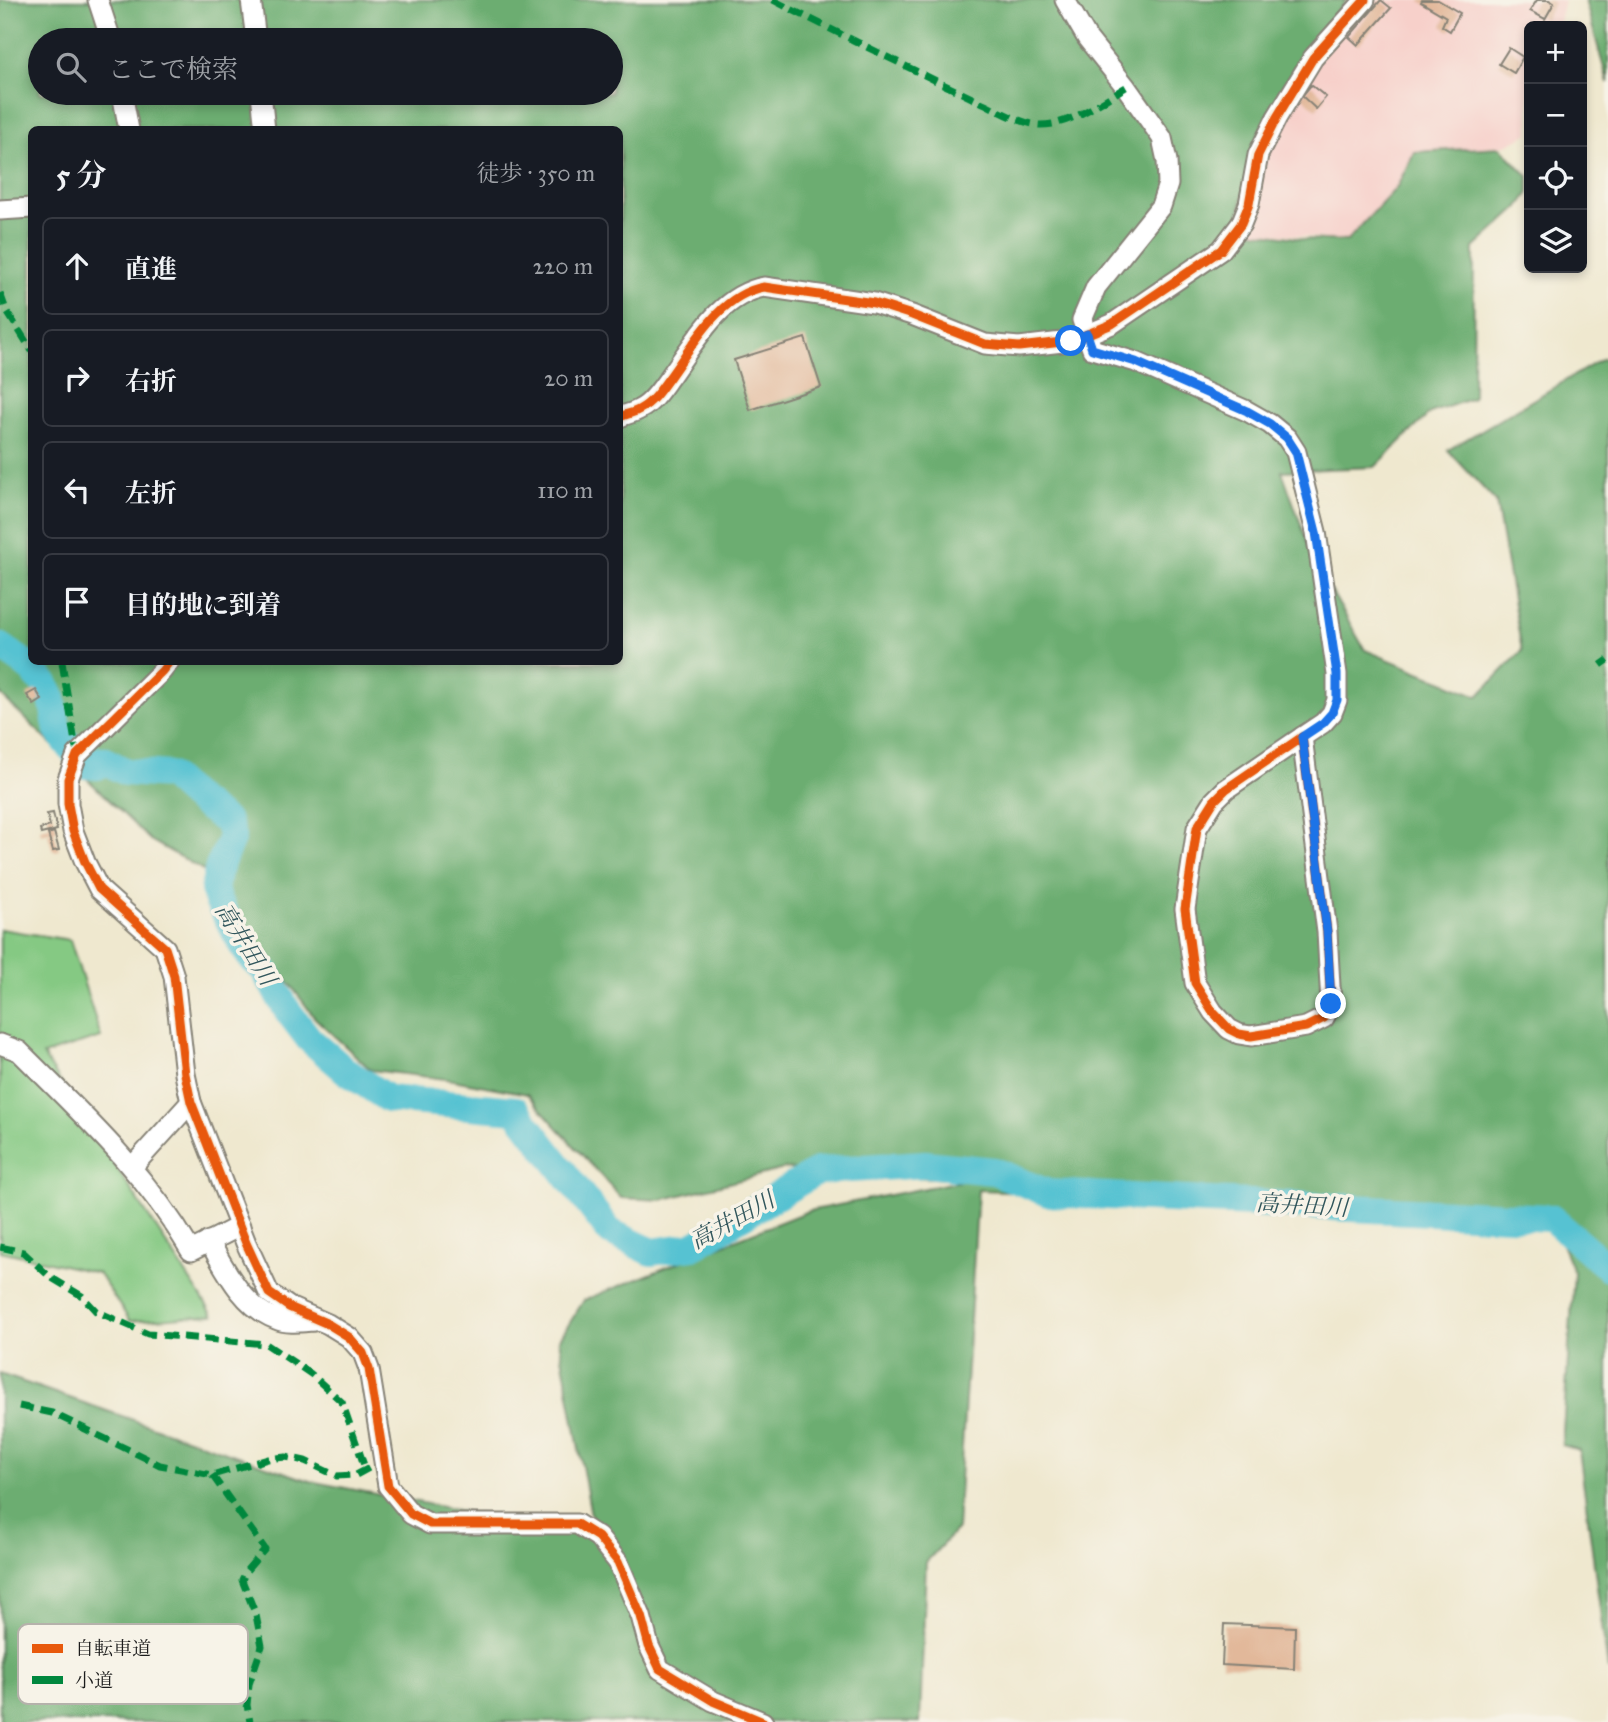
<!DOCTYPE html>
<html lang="ja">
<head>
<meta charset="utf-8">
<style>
	:root { --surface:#171b24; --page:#20242c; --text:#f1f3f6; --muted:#9ea1a6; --line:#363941 }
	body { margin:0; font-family:"IM FELL Great Primer","Noto Serif JP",serif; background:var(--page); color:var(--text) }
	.controls { position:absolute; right:21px; top:21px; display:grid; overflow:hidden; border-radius:10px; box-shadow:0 4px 10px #0003 }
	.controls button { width:63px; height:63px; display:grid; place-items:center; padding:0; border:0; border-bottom:2px solid var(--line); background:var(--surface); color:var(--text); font:35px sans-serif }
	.stop { position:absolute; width:21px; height:21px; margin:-16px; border:5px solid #1a73e8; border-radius:50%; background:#fff }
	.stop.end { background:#1a73e8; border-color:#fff; box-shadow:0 2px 7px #0008 }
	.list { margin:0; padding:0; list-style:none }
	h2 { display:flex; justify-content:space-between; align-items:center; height:91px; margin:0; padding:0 28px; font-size:30px }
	h2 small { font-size:23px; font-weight:400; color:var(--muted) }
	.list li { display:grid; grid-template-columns:46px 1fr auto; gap:21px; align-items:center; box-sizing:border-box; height:98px; margin:0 14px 14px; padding:0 14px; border:2px solid var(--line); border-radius:10px }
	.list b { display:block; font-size:26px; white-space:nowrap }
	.list em { font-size:23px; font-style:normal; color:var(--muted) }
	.icon { flex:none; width:38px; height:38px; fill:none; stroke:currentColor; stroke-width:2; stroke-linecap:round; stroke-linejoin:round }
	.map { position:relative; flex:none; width:1608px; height:1722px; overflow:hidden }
	.search { position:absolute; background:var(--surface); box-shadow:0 4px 10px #0003; left:28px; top:28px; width:595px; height:77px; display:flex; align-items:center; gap:18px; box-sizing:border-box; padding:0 24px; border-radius:38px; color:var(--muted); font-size:26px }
	.panel { position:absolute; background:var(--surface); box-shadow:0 4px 10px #0003; left:28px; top:126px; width:595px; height:539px; border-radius:10px }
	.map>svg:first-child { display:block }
	.built { fill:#f7d0ca }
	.green { fill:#85c983; stroke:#507250; stroke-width:2 }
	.forest { fill:#6cad71; stroke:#446446; stroke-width:2; fill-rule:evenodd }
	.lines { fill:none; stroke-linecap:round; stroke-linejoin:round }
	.river { stroke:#57c2d2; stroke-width:28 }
	.building { fill:#e2b89a }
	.minor-casing { stroke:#868276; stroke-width:23 }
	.minor { stroke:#fff; stroke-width:19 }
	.quiet { stroke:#00873e; stroke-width:7; stroke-dasharray:14 7; stroke-linecap:butt }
	.cycleway-casing { stroke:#f7f3e8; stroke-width:13 }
	.cycleway { stroke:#e8590c; stroke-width:9 }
	.route { stroke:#1a73e8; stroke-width:9 }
	.labels { text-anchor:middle; stroke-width:7; stroke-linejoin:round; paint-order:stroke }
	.water-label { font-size:23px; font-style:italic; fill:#31565c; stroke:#f7f3e8 }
	.key { fill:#f7f3e8; stroke:#b5b2ab; stroke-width:2 }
	.key-label { font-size:19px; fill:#1c1c1c }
</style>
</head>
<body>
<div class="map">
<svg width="1608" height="1722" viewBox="0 0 1608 1722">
	<rect width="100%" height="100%" fill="#f7f3e8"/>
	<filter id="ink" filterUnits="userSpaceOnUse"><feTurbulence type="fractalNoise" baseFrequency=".0143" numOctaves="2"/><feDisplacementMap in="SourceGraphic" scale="14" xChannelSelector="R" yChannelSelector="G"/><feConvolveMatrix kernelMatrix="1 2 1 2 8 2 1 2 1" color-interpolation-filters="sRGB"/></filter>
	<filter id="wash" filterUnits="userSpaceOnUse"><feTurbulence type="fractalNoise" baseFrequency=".00686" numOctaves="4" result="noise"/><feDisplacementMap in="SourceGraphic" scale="28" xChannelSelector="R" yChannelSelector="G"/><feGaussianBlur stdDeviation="1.57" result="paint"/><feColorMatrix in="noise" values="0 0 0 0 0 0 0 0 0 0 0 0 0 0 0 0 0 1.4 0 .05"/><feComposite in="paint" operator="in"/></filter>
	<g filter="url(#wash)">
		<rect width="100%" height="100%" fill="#efe8cf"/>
		<polygon class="built" points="1372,0 1564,0 1558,26 1529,26 1529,133 1506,145 1414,152 1397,187 1347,241 1237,229 1273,126 1319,58"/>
		<polygon class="green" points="0,929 70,940 101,1037 43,1055 213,1315 130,1321 98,1273 0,1251"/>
		<g class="forest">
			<path d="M0 0H1347L1304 50 1252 146 1237 229 1303 239 1347 241 1397 187 1414 152 1500 147 1529 177V193L1518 208 1474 248 1473 398 1430 413 1375 467 1282 471 1314 561 1365 650 1478 696 1522 651 1496 502 1448 450 1602 359 1608 358V1670L1579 1450 1562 1445 1574 1273 1551 1218 1545 1212 978 1190 957 1529 926 1562 920 1722H0V1374L310 1481 595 1537 559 1340 584 1300 808 1211 966 1180 784 1169 661 1200 621 1198 527 1094 453 1080 371 1070 315 1018 208 873 150 840 0 694ZM40 40H611V93H40ZM32 130H620V662H32Z"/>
			<polygon points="1585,0 1608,0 1608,83"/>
		</g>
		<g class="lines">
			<polyline class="river" points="0,646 27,665 46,685 52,698 58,731 84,765 97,766 97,761 103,760 126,772 169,775 192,796 227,822 232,837 219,867 214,889 218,901 242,945 252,959 264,970 287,1010 309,1039 346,1071 388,1099 516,1110 610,1232 652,1252 693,1246 818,1171 925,1164 994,1171 1048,1193 1551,1218 1608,1267"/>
		</g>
		<g id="blocks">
			<g class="building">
				<polygon points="1381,0 1391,8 1358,45 1349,37"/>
				<polygon points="1422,0 1438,0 1460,13 1450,31 1442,26 1446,17 1421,2"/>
				<polygon points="1537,0 1549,0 1554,3 1545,19 1530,11"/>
				<polygon points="1509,48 1523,57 1514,73 1499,64"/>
				<polygon points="1311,85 1326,97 1316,109 1302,96"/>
				<polygon points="805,338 821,387 750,410 734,360"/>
				<polygon points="36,690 42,700 34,705 27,695"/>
				<polygon points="53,813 57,830 41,834 40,829 50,826 47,814"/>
				<polygon points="54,832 59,850 53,851 48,834"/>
				<polygon points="1224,1624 1295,1627 1294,1669 1222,1665"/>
			</g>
		</g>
	</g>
	<g filter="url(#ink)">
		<use href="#blocks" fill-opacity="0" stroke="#868276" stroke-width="2"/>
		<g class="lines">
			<defs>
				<g id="minor">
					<polyline points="98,0 111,40"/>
					<polyline points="251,0 256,40"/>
					<polyline points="1065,0 1087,38 1126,87 1162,138 1167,161 1168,184 1161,206 1096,287 1082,320 1092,349 1136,362 1247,411 1270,424 1287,438 1296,452 1316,532 1337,674 1337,700 1332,713 1323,723 1302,737"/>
					<polyline points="122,93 129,130"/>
					<polyline points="261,93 265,130"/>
					<polyline points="0,210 32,208"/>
					<path d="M620 417C626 414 634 413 640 409 652 403 661 389 669 378 694 344 719 295 764 287L874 303 912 315 985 344 1019 347 1071 341 1112 324 1221 250 1241 224 1249 204 1258 155 1277 117 1313 58 1365 0"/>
					<polyline points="169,662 162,671 77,755 68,779 68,804 73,831 85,862 99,889 165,948 174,976 185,1074 191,1102 246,1243 269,1293 289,1307 328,1324 349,1337 363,1353 369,1369 388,1486 411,1514 430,1524 577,1524 598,1537 618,1562 641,1616 649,1646 660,1669 713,1701 763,1722"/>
					<polygon points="1302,737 1327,932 1331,1004 1324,1018 1306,1027 1251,1036 1239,1034 1229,1029 1213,1012 1195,983 1185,909 1197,828 1214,801 1226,789"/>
					<path d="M0 1044 19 1051C83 1115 145 1172 191 1251L240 1226"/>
					<polyline points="133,1166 191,1102"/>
					<path d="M209 1241C225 1269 243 1307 276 1319 287 1324 301 1322 314 1321"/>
				</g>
			</defs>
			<use href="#minor" class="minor-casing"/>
			<use href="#minor" class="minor"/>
			<g class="quiet">
				<path d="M773 0C840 34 907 67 974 99 994 107 1017 123 1039 125 1070 126 1100 102 1126 87"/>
				<polyline points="0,293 6,310 32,351"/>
				<polyline points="62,662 77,755"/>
				<polyline points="1601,665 1608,660"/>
				<polyline points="0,1247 23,1252 50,1277 82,1296 96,1311 148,1334 266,1344 311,1374 342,1402 366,1471"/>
				<polyline points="19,1406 52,1413 160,1465 212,1475 268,1459 286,1457 305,1461 337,1476 356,1475 371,1467"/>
				<polyline points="212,1475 265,1549 246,1571 242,1580 256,1615 262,1646 249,1684 247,1705 250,1722"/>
			</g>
			<defs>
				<g id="cycleway">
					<path d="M620 417C626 414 634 413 640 409 652 403 661 389 669 378 694 344 719 295 764 287L874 303 912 315 985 344 1019 347 1071 341 1112 324 1221 250 1241 224 1249 204 1258 155 1277 117 1313 58 1365 0"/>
					<polyline points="169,662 162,671 77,755 68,779 68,804 73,831 85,862 99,889 165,948 174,976 185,1074 191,1102 246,1243 269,1293 289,1307 328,1324 349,1337 363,1353 369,1369 388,1486 411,1514 430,1524 577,1524 598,1537 618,1562 641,1616 649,1646 660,1669 713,1701 763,1722"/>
					<polygon points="1302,737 1327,932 1331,1004 1324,1018 1306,1027 1251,1036 1239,1034 1229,1029 1213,1012 1195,983 1185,909 1197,828 1214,801 1226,789"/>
				</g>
			</defs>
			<use href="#cycleway" class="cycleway-casing"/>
			<use href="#cycleway" class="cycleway"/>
		</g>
	</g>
	<g class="lines" filter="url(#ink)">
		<polyline class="route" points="1071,341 1087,334 1092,349 1136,362 1247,411 1270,424 1287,438 1296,452 1316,532 1337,674 1337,700 1332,713 1323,723 1302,737 1327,932 1331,1004"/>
	</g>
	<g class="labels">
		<g class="water-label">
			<text transform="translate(246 944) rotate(58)" y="8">高井田川</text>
			<text transform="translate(1302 1205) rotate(3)" y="8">高井田川</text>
			<text transform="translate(732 1220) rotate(-29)" y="8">高井田川</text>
		</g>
	</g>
	<rect x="18" y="1624" width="230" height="80" rx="10" class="key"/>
	<rect x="32" y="1644" width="31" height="9" fill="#e8590c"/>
	<rect x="32" y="1676" width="31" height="8" fill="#00873e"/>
	<g class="key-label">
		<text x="75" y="1655">自転車道</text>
		<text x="75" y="1687">小道</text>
	</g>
</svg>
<div class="controls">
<button>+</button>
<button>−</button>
<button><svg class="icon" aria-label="locate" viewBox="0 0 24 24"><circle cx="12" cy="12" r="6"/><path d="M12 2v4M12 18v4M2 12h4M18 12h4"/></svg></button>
<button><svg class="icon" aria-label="layers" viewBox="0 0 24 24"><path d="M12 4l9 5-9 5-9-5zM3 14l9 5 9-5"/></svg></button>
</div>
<div class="stop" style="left:1071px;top:341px"></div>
<div class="stop end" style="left:1331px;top:1004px"></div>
<div class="search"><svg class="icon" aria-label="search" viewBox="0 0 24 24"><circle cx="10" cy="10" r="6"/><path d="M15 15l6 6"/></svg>ここで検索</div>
<section class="panel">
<h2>5 分<small>徒歩 · 350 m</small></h2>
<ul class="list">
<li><svg class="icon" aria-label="ahead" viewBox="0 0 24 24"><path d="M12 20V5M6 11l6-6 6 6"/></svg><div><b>直進</b></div><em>220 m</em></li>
<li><svg class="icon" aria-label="right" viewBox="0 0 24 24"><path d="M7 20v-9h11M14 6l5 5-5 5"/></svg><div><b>右折</b></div><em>20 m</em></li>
<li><svg class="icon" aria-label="left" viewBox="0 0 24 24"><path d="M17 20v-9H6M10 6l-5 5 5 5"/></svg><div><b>左折</b></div><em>110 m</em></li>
<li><svg class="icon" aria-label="arrive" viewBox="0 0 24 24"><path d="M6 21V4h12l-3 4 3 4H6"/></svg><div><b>目的地に到着</b></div></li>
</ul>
</section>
</div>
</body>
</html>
